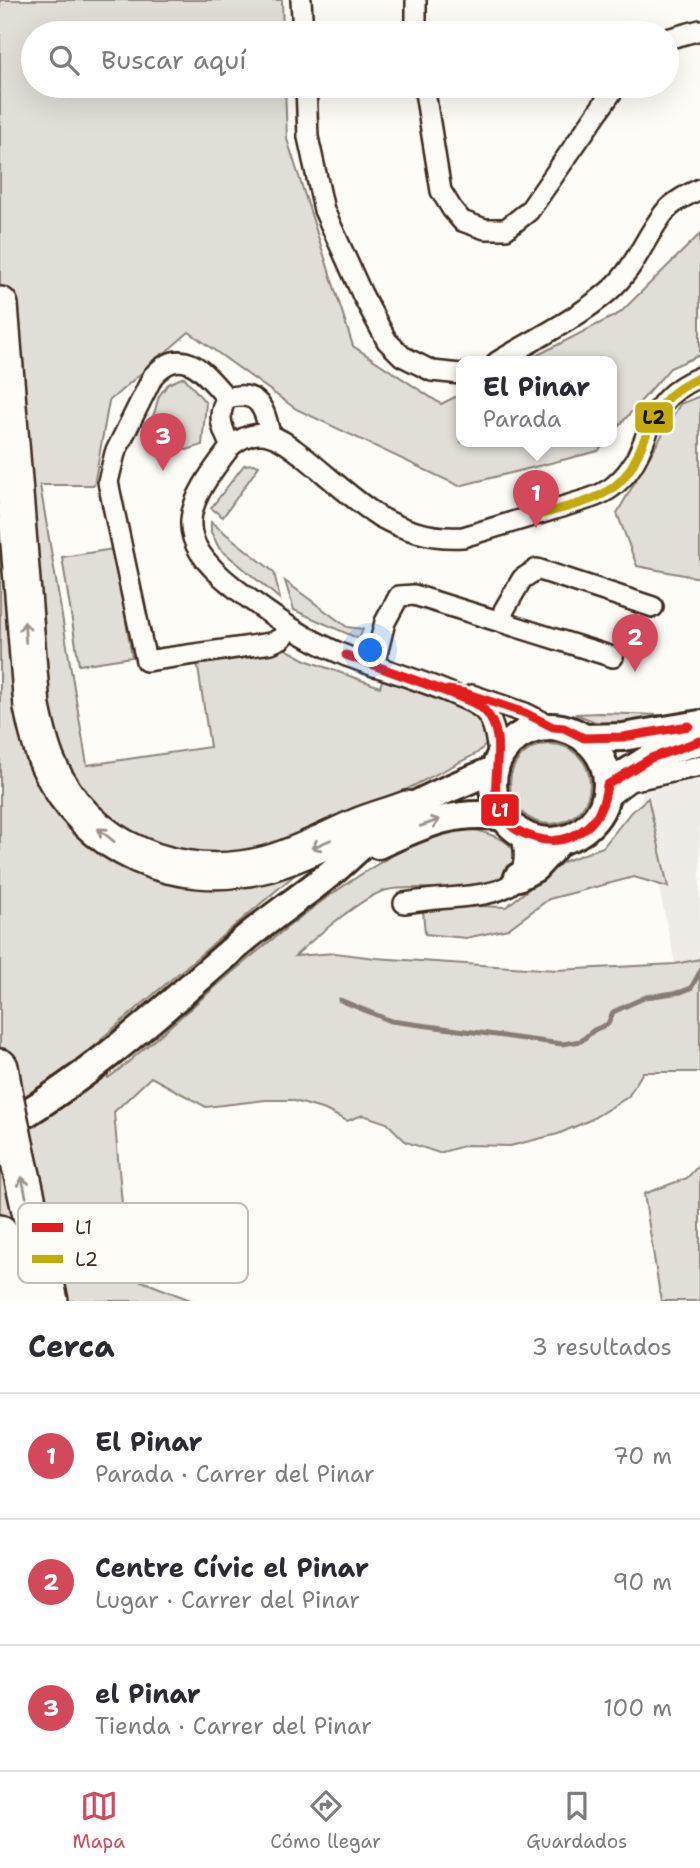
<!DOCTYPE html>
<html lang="es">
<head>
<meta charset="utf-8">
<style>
	:root { --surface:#fff; --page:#f7f7f7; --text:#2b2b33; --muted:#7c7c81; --line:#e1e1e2; --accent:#d1495b }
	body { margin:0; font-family:"Shantell Sans",sans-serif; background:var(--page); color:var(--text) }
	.you { position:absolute; left:371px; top:651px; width:24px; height:24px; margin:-18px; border:5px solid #fff; border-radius:50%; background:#1a73e8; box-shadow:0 0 0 10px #1a73e833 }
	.badge { display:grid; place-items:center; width:46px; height:46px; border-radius:50%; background:var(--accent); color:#fff; font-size:23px; font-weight:700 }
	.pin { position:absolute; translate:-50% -58px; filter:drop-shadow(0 2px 4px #0008) }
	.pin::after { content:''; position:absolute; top:37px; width:24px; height:21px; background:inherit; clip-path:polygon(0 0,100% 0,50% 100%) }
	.popup { position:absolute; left:456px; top:356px; width:161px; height:91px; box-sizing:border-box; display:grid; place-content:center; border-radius:14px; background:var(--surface); filter:drop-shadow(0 2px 5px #0005); font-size:23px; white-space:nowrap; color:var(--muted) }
	.popup b { font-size:26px; color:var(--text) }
	.popup::after { content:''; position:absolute; left:50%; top:100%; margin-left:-14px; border:14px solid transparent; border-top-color:var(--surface) }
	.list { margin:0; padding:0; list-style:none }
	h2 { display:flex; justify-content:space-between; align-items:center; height:91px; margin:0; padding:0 28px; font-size:30px }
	h2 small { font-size:23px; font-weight:400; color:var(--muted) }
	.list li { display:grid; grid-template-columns:46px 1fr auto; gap:21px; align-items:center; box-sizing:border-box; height:126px; padding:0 28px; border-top:2px solid var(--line) }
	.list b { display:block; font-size:26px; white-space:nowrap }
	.list p { margin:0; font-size:23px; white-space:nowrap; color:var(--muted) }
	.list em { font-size:23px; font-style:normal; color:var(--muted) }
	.icon { flex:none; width:38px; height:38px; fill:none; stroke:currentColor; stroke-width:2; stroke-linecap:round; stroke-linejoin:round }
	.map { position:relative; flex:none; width:700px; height:1301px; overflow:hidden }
	.search { position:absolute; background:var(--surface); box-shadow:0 7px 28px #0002; left:21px; right:21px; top:21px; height:77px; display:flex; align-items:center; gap:18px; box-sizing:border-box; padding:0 24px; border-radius:38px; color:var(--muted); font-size:26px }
	.sheet { height:469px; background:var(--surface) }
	nav { display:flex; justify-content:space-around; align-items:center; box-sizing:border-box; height:98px; border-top:2px solid var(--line); background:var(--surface); font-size:19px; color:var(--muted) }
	nav a { display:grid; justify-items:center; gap:4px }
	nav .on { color:var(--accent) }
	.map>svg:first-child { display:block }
	.built { fill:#efece7 }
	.green { fill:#e1ded7; stroke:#8e847a; stroke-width:2 }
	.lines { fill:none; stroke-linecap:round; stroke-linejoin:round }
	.stream { stroke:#887d74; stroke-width:5 }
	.minor-casing { stroke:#3b2a1e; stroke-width:24 }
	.secondary-casing { stroke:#3b2a1e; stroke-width:32 }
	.motorway-casing { stroke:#3b2a1e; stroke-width:40 }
	.minor { stroke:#fdfcf7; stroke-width:19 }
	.secondary { stroke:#fdfcf7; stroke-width:26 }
	.motorway { stroke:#fdfcf7; stroke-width:35 }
	.motorway-bridge-casing { stroke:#3b2a1e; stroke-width:40; stroke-linecap:butt }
	.motorway-bridge { stroke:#fdfcf7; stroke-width:35 }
	.bus-1-casing { stroke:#fdfcf7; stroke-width:14 }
	.bus-2-casing { stroke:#fdfcf7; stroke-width:14 }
	.bus-1 { stroke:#e31b1d; stroke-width:9 }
	.bus-2 { stroke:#c4aa0a; stroke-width:9 }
	.oneway { stroke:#9c938a }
	.key { fill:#fdfcf7; stroke:#c3bdb6; stroke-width:2 }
	.key-label { font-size:19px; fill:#3b2a1e }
	.line-badge { stroke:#fdfcf7; stroke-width:2.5 }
	.badge-label { font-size:19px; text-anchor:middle; font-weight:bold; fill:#fff }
	.pale-badge-label { font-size:19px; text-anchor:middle; font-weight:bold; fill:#111 }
</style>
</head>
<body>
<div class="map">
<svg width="700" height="1301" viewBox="0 0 700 1301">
	<rect width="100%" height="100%" fill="#fdfcf7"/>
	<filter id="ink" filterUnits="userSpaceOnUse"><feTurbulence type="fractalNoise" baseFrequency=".0143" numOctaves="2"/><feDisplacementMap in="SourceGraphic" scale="14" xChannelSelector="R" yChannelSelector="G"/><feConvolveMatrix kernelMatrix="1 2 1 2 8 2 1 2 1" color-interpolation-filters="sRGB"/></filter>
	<g filter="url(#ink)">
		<polygon class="built" points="700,768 700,959 675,964 641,803 644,784"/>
		<g class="green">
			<path d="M0 0H282L283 33H33V86H285L287 139 353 346 441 404 461 394V442H605L598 451 459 486 296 409 189 332 109 401 94 485H40L87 765 210 747 197 661 284 648 308 661 380 687 383 678C403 685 478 705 486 721 490 728 488 736 488 743L476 754 297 845 221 859 175 856 115 829 72 783 43 706 30 504 11 548 16 636 29 738 57 804 126 858 173 876 225 880 274 870 308 857 311 861 101 1039 108 1078C123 1068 138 1053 153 1041 217 986 390 825 473 830 478 830 483 832 488 834 501 838 510 843 517 855 501 907 426 881 387 890 364 895 313 939 295 956L335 953 375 958 557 970 675 964 700 959V1072H643L628 1097 590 1120 558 1134 510 1146 467 1145 439 1153 406 1142 387 1123 363 1115 347 1121 325 1110 291 1100H266L206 1107 151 1077 114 1112 122 1204 111 1269 193 1301H0Z"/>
			<polygon points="700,234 700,355 670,368 611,435 611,362 524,362 620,313"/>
			<polygon points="184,377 206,403 202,445 187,450 147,439 159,396 168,384"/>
			<polygon points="700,396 700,578 637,566 617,513 680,404"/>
			<polygon points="253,464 259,466 223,517 211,508 244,465"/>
			<polygon points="211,522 274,572 280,599 219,548 211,532"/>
			<polygon points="114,549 132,657 79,665 62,557"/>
			<polygon points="285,581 347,627 363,629 359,639 294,610"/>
			<polygon points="599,713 660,715 685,720 609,727 575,714"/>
			<circle cx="550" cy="784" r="40"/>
			<polygon points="648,798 668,887 634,877 549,899 508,929 466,938 425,934 423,911 476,906 506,907 563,862 603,847 631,812"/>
			<polygon points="700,1164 700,1301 661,1301 644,1194 687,1178"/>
		</g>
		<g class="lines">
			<polyline class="stream" points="340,1000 391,1021 562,1044 581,1041 594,1030 608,1024 613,1012 646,997 681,992 691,988 700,972"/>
			<defs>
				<g id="minor">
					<polyline points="301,0 303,33"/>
					<polyline points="416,33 416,0"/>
					<polyline points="667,39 700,30"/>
					<polyline points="306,86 308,137 324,210 362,294 387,341 402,356 432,371 461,374"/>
					<polyline points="424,86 441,191 452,209 462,221 485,229 506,229 529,211 616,86"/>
					<path d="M497 362C533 340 575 320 608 292 636 268 643 240 664 213 674 201 687 195 700 189"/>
					<path d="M227 398C205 374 184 342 153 376L115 453 108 482 146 661 271 643 282 638 290 629"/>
					<path d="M231 446C222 430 216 414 227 398 259 389 265 409 270 435"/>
					<polyline points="502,621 504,610 522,579 537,569 653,607"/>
					<polyline points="374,666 385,622 399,596 414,595 613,657"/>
					<polyline points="472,695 525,713 553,727"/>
					<path d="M499 759C496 743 496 722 483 710 476 703 464 699 455 695 419 679 381 669 344 655 303 638 270 615 235 588 168 536 186 505 231 446 242 437 257 431 271 436 283 439 293 449 303 456 328 476 353 500 380 517 407 532 433 539 463 537 496 527 529 517 562 507 580 501 602 497 616 484 657 449 636 403 700 377"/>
					<polyline points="606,799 630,781 700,766"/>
					<path d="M404 903C418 901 433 899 448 898 492 894 537 893 521 833"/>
				</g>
				<g id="secondary">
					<circle cx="550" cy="784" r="57"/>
					<polyline points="584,738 623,737 700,724"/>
					<polyline points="607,785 656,754 700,741"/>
					<path d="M378 845C423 825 454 809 505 817"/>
					<polyline points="518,877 535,868 560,841"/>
					<path d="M0 1129C91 1077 168 1005 247 937 273 916 301 897 327 876 354 855 378 826 408 809 436 793 466 782 495 769"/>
				</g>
				<g id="motorway">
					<path d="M0 305 32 707C36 726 40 746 48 764 87 850 178 887 267 864 300 855 330 838 361 825 376 819 392 815 407 809"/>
					<polyline points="0,1067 4,1091"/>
					<polyline points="16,1148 50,1301"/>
					<polyline points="0,1233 18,1301"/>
				</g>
			</defs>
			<use href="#minor" class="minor-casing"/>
			<use href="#secondary" class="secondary-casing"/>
			<use href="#motorway" class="motorway-casing"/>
			<use href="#minor" class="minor"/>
			<use href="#secondary" class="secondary"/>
			<use href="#motorway" class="motorway"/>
			<defs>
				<polyline id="motorway-bridge" points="4,1091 16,1148"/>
			</defs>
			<use href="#motorway-bridge" class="motorway-bridge-casing"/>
			<use href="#motorway-bridge" class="motorway-bridge"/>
			<defs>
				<g id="bus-1">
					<path d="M346 655C383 669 420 681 457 696 466 700 478 703 485 711 521 750 461 817 536 838 554 844 572 839 587 827 600 816 605 801 607 785L651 758 700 741"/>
					<polyline points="448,690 465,693 525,713 553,727 564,728 584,738 623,737 689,726"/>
				</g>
				<path id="bus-2" d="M533 516C560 508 593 504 615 486 642 464 643 428 664 402 674 390 687 384 700 377"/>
			</defs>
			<use href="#bus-1" class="bus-1-casing"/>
			<use href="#bus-2" class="bus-2-casing"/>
			<use href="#bus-1" class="bus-1"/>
			<use href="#bus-2" class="bus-2"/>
		</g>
		<defs><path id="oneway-shaft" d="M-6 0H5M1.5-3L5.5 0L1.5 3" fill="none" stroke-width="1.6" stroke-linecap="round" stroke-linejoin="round" transform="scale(1.75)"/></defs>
		<g class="oneway">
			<use href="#oneway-shaft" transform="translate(25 632) rotate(-94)"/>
			<use href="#oneway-shaft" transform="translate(430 823) rotate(-19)"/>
			<use href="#oneway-shaft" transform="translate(106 835) rotate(-141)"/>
			<use href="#oneway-shaft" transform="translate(321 844) rotate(156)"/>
			<use href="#oneway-shaft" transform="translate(24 1187) rotate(-102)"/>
		</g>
	</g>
	<rect x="18" y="1203" width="230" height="80" rx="10" class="key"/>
	<rect x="32" y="1223" width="31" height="9" fill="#e31b1d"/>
	<rect x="32" y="1255" width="31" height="8" fill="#c4aa0a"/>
	<g class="key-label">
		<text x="75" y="1234">L1</text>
		<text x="75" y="1266">L2</text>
	</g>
	<g class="line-badge">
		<rect x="634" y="401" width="40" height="33" rx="7" fill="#c4aa0a"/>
		<rect x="480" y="793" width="40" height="34" rx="7" fill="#e31b1d"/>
	</g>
	<g class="badge-label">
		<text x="500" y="817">L1</text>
	</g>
	<g class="pale-badge-label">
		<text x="654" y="424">L2</text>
	</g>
</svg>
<div class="you"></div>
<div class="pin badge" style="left:536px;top:528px">1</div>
<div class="popup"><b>El Pinar</b>Parada</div>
<div class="pin badge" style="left:635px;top:672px">2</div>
<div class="pin badge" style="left:163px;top:471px">3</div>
<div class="search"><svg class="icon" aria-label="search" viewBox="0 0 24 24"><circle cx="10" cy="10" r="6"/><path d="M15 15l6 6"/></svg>Buscar aquí</div>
</div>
<section class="sheet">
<h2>Cerca<small>3 resultados</small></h2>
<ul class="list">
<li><span class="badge">1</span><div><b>El Pinar</b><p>Parada · Carrer del Pinar</p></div><em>70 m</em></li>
<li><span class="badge">2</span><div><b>Centre Cívic el Pinar</b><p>Lugar · Carrer del Pinar</p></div><em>90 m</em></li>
<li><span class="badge">3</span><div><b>el Pinar</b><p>Tienda · Carrer del Pinar</p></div><em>100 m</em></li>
</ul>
</section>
<nav>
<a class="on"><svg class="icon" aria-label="map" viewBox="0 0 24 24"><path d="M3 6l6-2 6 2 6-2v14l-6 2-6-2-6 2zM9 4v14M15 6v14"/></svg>Mapa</a>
<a><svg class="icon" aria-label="directions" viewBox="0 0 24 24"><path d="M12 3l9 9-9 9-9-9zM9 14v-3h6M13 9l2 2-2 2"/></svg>Cómo llegar</a>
<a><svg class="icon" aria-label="saved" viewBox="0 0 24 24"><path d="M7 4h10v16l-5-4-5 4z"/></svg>Guardados</a>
</nav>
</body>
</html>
